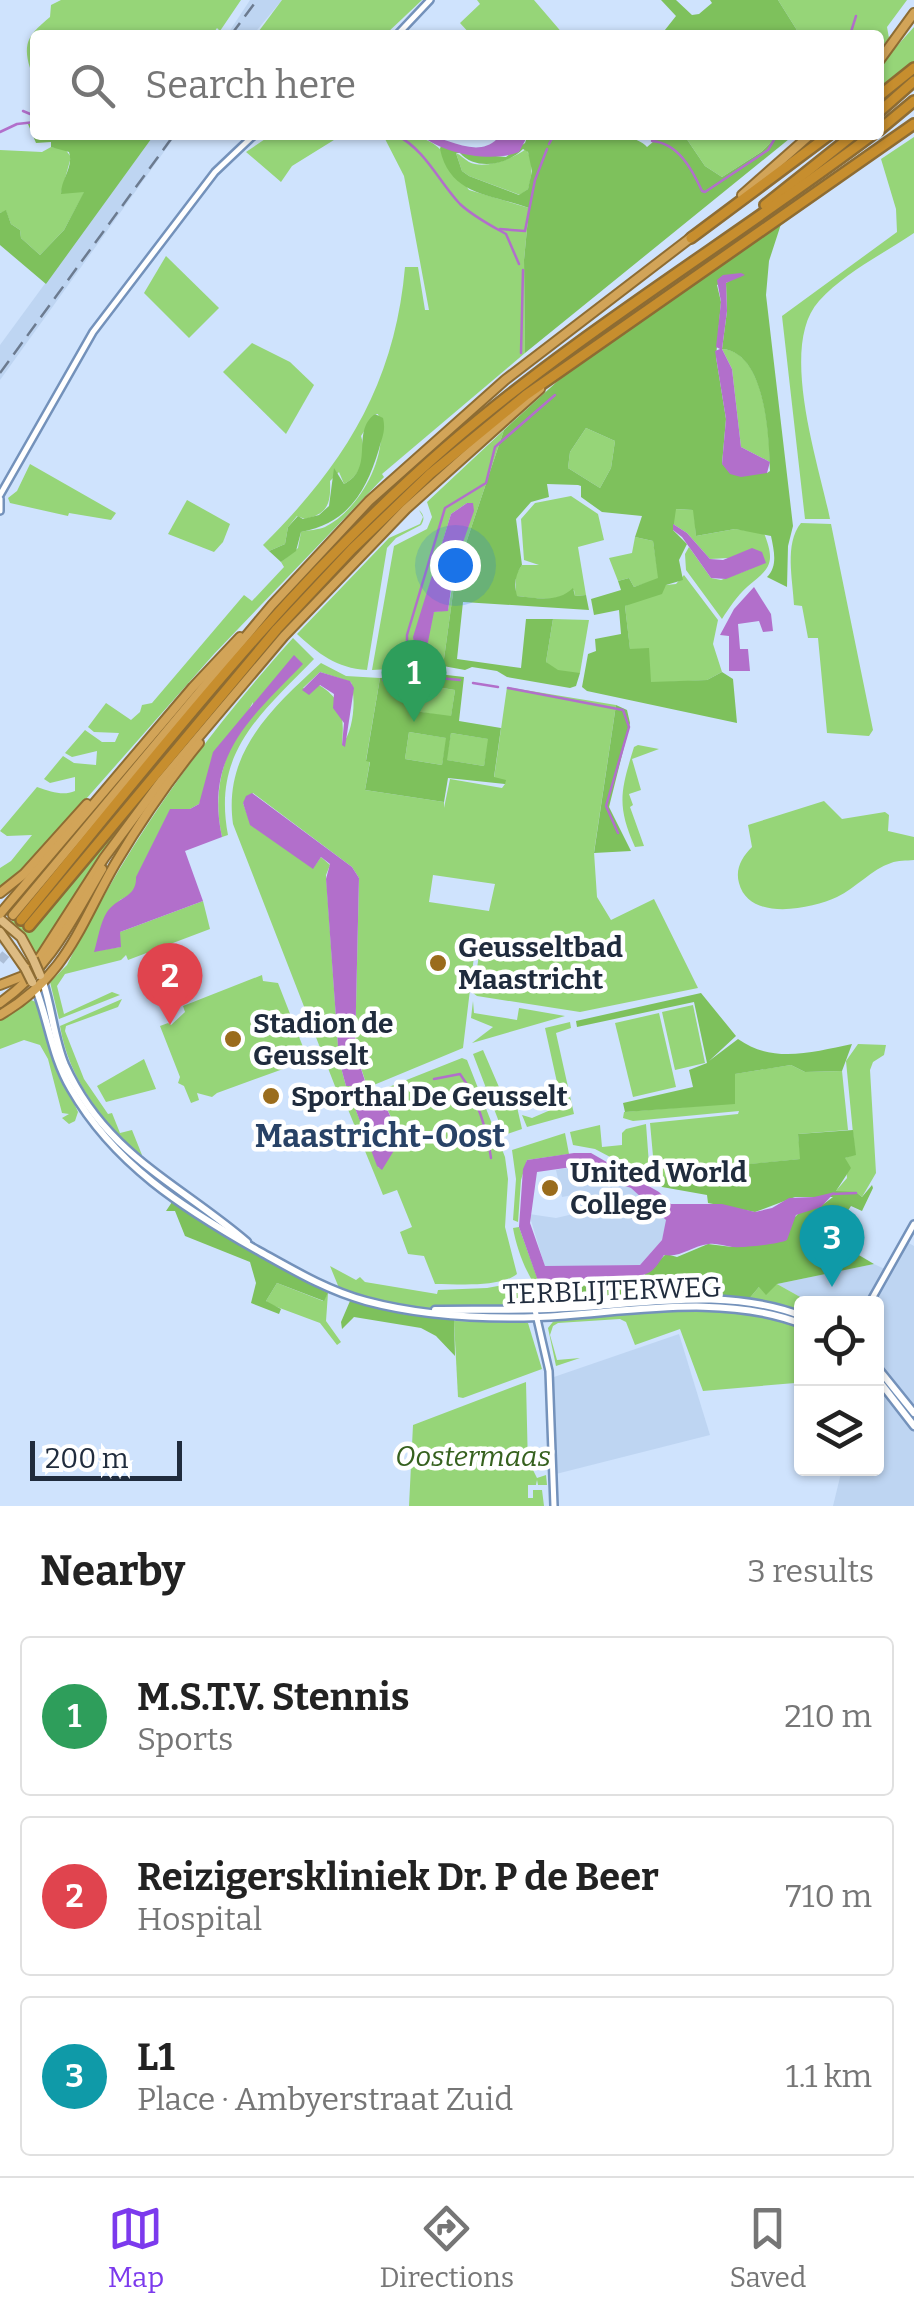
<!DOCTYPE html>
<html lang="en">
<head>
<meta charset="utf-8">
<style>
	:root { --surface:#fff; --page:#f2f2f2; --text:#222; --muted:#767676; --line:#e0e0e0; --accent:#7c3aed }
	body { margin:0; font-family:Bitter,serif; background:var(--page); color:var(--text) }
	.controls { position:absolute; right:30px; bottom:30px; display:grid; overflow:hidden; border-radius:10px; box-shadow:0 2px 8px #0004 }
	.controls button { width:90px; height:90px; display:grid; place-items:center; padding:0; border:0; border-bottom:2px solid var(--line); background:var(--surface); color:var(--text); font:50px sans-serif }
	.scale { position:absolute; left:30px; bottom:25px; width:152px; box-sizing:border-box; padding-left:10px; border:5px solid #202c3d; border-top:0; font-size:28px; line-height:35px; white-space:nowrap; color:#202c3d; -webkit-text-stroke:8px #fff; paint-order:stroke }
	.you { position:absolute; left:455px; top:565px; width:35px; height:35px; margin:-25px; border:8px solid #fff; border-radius:50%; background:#1a73e8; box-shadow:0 0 0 15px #1a73e833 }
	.badge { display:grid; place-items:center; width:65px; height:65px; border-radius:50%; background:var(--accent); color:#fff; font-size:32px; font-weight:700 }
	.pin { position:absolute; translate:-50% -82px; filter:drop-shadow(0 2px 5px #0008) }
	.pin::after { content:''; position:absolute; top:52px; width:35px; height:30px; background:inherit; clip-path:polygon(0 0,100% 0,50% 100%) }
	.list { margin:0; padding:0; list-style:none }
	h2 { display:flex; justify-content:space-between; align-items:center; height:130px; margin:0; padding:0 40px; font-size:42px }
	h2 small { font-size:32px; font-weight:400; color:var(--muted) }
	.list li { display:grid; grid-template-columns:65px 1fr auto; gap:30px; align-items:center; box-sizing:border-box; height:160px; margin:0 20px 20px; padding:0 20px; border:2px solid var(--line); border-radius:10px }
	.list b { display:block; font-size:38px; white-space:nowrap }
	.list p { margin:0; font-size:32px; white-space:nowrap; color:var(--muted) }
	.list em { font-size:32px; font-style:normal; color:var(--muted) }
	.icon { flex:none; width:55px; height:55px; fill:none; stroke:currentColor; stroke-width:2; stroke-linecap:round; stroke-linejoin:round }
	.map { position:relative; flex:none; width:914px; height:1506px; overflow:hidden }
	.search { position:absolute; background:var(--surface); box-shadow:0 2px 8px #0004; left:30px; right:30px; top:30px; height:110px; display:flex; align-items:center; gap:25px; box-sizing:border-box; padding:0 35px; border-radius:10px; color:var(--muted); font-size:38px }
	.sheet { height:670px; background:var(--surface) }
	nav { display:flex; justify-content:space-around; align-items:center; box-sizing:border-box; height:140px; border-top:2px solid var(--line); background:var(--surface); font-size:28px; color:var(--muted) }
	nav a { display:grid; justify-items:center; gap:5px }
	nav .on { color:var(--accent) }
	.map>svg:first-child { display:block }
	.built { fill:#bed5f2 }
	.green { fill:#96d578; fill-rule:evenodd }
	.forest { fill:#7ec15c; fill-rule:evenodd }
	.water { fill:#b26fcb; fill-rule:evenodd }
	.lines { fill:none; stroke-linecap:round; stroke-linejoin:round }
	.stream { stroke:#b26fcb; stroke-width:2.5 }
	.motorway-tunnel { stroke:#acbed7; stroke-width:9; stroke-dasharray:9 4.5; stroke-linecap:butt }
	.tertiary-casing { stroke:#7492bb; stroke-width:10 }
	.secondary-casing { stroke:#7492bb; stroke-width:11 }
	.primary-casing { stroke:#8d6c33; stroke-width:12 }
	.trunk-casing { stroke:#8d6c33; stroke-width:12 }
	.motorway-casing { stroke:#8d6c33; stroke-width:14 }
	.tertiary { stroke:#fff; stroke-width:5 }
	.secondary { stroke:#fff; stroke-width:6 }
	.primary { stroke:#ddbb82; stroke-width:8 }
	.trunk { stroke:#d2a458; stroke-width:8 }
	.motorway { stroke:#c78e2e; stroke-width:9 }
	.rail { stroke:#6c7b90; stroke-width:2.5; stroke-dasharray:15 8; stroke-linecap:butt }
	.primary-bridge-casing { stroke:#8d6c33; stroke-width:12; stroke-linecap:butt }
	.primary-bridge { stroke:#ddbb82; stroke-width:8 }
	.poi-dot { fill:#9a6c1c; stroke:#fff; stroke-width:4 }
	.labels { text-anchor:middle; stroke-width:9; stroke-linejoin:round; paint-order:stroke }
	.poi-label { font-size:28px; font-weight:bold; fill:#202c3d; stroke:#fff; text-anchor:start }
	.street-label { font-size:28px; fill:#202c3d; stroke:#fff }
	.park-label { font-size:28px; font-style:italic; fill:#36611e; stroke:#fff }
	.quarter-label { font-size:32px; font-weight:bold; fill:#284266; stroke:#fff }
</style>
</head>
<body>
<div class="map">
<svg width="914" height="1506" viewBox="0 0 914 1506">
	<rect width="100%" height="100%" fill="#cfe3fd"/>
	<g class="built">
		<polygon points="250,0 282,0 253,35 227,35"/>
		<polygon points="154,135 176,135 0,380 0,345"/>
		<polygon points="569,1154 578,1169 631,1188 667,1220 662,1240 640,1265 545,1267 529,1214 556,1218 582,1212 578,1194 562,1197 556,1170 572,1167"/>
		<polygon points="907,1242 914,1246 914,1506 833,1506 842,1469 876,1468 876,1304 811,1303 777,1284 874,1264 891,1272"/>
		<polygon points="679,1334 710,1435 556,1474 551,1378"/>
	</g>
	<g class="green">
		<path d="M61 0H241L220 31 217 28 212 35H35V73L30 68C22 41 30 34 50 17L51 5Z"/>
		<polygon points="282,0 422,0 385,35 256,35"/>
		<polygon points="477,0 534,0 564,35 471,35 460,23 480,4"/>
		<polygon points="778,0 907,0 887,27 889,38 879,50 879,35 800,35"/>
		<polygon points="914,27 914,65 879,91 879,66"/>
		<polygon points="271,135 342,135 292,166 281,182 246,152"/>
		<path d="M383 135C441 135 438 145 469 190L529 208 524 260 525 353 382 474 384 477 214 654 26 867 0 889V868L11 861 32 835 7 836 0 831 37 787C52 792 63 796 75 791V777L50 783 44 779 63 756 74 763 96 765 97 751 72 757 65 753 85 730 102 742H115L119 733 94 732 88 727 106 703 131 720 140 712 142 705 152 703 244 595 252 601 284 567 281 562 298 548 301 532C309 530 318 530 325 527 361 509 391 452 378 414H375L361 436C367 455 362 475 344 484L339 472 330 481C331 503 328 514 305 519L297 516 288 527 285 544 269 551 263 545C345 464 395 383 405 267H418L425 310H429L404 176Z"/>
		<polygon points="684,135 779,135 761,152 722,177 705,166"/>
		<path d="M914 137V233C883 254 844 273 819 301 778 346 819 464 830 519H805L782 316 897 232 896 209 881 159Z"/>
		<polygon points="51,147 65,149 71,157 61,193 85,191 64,230 40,255 21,238 20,230 11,224 6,211 0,213 0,150 42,152"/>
		<path d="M526 149C534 161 532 176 528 189L520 195 469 176 462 171 456 153C461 155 464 159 469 162 485 170 514 158 526 149Z"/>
		<polygon points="166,256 219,308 189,338 144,293"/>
		<polygon points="252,343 290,362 314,385 286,434 223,372"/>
		<path d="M722 349C764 351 769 431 770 462L741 447 732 369Z"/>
		<polygon points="586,428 615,441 611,468 600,488 568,468 570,452"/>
		<path d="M504 430 463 552 454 586 443 666 372 670 394 546 427 529 432 517 427 502ZM467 503 448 610 434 612 414 637 451 514Z"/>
		<polygon points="30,464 116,513 111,520 69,513 68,516 10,503 8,498 17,491"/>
		<path d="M571 496 598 514 604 540 578 547 586 595 575 596 574 590C557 603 536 598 516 596V574L522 565H539L524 560 521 519 535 503Z"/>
		<polygon points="187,500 230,524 223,542 214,552 168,534"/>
		<path d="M675 509 694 510 696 536 735 529 764 533C776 564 770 568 747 587 737 596 729 608 722 619L686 570 685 554 689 547 711 578 721 580 750 569 728 558 710 559 687 533 673 524Z"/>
		<path d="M419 510C424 515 425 519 421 525L396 538 387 548 367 670C336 668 319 654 297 634L389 538 420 524 423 517Z"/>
		<path d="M801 523 831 524 873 730 869 736 827 733 818 638H808L802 606 794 605C793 580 784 544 801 523Z"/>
		<polygon points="635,537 653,541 659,579 634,587 629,578 618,581 609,558 632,553"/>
		<polygon points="684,575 718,620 713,644 722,672 707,680 651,683 630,650 625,606 666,585 676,584"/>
		<path d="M553 619 589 620 580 673C568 673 552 673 546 662Z"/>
		<path d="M293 638 314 659C261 714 212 751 228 835L222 837C214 802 219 768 236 736 243 723 252 717 253 702L199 804 190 809 130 895 120 900 95 951 120 947V932L203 901 210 929 128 960 126 955 121 960 65 974 57 986 64 1014 112 992 120 995 59 1019 50 982 67 965C131 838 198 744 293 638Z"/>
		<path d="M321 663 346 676 380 678 366 760 370 761 365 790 444 802V808L450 779 502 788 505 784 494 778 507 687 616 705 594 852 597 897 611 920 654 899 698 988 580 1012 477 996 473 993 480 949 475 948 463 1048 340 1099 233 824C223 752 272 708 321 663ZM320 672 351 682C356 699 354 730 342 745 344 718 344 700 319 685L312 690 303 688ZM253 793 352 867 359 878 355 1050 365 1080 355 1086H346L339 1060 326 875 330 865 321 857 313 868 251 825 243 803ZM433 875 495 884 489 911 429 902Z"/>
		<polygon points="418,684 455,690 451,717 413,711"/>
		<polygon points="409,732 447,738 442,765 405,759"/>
		<polygon points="451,733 489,739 484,766 446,760"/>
		<path d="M638 745 659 749 632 759 641 790 629 794 633 805 630 807 644 846 635 847C616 805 621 790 634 747Z"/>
		<polygon points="152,753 17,919 28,927 38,925 53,902 178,753 93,868 36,956 11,922"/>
		<path d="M824 801 842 819 885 812 889 815 888 831 914 837V860C906 861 898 860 891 863 872 869 856 888 837 897 811 909 749 922 739 883 735 869 742 857 752 847L748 825Z"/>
		<polygon points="262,975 263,981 278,983 305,1052 297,1064 217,1093 212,1097 197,1093 199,1100 191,1103 184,1086 178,1083 180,1077 160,1026 168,1023 171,1025 185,1012 183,1006"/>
		<polygon points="29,999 38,1003 53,1059 78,1112 75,1121 69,1124 62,1118 69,1114 62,1113 48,1059 40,1045 24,1040 0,1049 0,1018"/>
		<path d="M122 999 118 1007 66 1026 65 1031 84 1079 108 1114 112 1113 120 1133 132 1130 142 1155 138 1157C102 1119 69 1080 60 1026Z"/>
		<polygon points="473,1001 474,1013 517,1020 519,1008 565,1016 472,1043 493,1027 471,1018"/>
		<polygon points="693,1005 705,1063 675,1070 662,1012"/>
		<polygon points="659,1013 676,1087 633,1097 615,1023"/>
		<polygon points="570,1022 571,1028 556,1033 574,1114 527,1127 522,1115 532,1118 562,1105 545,1028"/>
		<polygon points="858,1044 886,1045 884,1055 873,1062 870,1070 876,1173 862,1197 856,1192 835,1192 847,1178 845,1158 855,1154 846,1061"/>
		<polygon points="483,1050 505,1101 515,1098 522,1129 504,1135 473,1054"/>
		<path d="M462 1058 467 1060 505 1157 508 1179 505 1227 517 1274C499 1288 458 1284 435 1284L424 1256 408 1254 400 1232 412 1227 397 1190 383 1195 347 1107 351 1102ZM378 1096 387 1101 385 1105 400 1135 379 1168 355 1108Z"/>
		<polygon points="144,1059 156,1089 106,1102 97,1086"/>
		<polygon points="791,1065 805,1072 842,1071 848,1130 798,1134 801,1159 741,1165 740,1170 655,1178 650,1123 738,1114 739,1111 633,1121 623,1118 624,1112 735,1103 734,1074"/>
		<polygon points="646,1124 650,1178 595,1149 573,1145 570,1132 600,1125 602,1147 622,1145 622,1133 626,1129"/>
		<polygon points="565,1133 569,1154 527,1160 521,1180 518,1222 513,1220 516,1179 512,1150"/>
		<path d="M519 1227 538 1280 562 1283 561 1302 696 1293 748 1300 759 1287 777 1284 811 1303 802 1304 801 1315 748 1300 553 1307C532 1288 518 1256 513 1228Z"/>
		<polygon points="330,1266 356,1280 360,1277 365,1282 437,1294 438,1290 487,1288 520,1282 523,1307 420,1308 381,1301 339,1288"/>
		<polygon points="277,1283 323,1301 328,1293 326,1321 341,1342 337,1345 320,1323 269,1304 266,1301"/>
		<polygon points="706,1309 763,1314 801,1327 801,1369 795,1383 703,1391 680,1329 635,1345 626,1322 620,1319 558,1323 553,1326 550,1335 557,1360 580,1358 556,1366 548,1328 556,1318"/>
		<polygon points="454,1321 528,1323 542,1369 463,1398 458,1397"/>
		<polygon points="526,1382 528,1467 533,1470 537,1478 546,1475 547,1485 538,1485 537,1480 536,1485 528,1485 528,1498 533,1498 533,1490 542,1490 544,1506 409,1506 413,1425"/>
	</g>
	<g class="forest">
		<polygon points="661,0 676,0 692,15 699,14 712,3 710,0 778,0 800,35 661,35 676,16"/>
		<path d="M28 124H35V135H154L46 284 0 245V213L6 210 11 224 20 230 21 238 40 255 64 230 84 192 61 194C61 179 74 167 69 152L51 147V142L36 143Z"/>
		<path d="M528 135C556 135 631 127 647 147L661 135H684L705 166 722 177 761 152 779 135H794L525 353 524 260 529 208C491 194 450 196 440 149L441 145 463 153 506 157 525 143ZM523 149 528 152 532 171 528 189 519 195 469 176 462 171 456 153H460C476 171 507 165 523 149Z"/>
		<path d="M782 221 769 261 766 295 793 526 788 546 787 587 767 577C778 566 774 551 771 536L735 529 696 536 693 510 676 509 673 530 687 544 679 560 683 580 666 585 662 594 625 606 630 649 649 648 651 682 707 680 722 672 733 679 737 723 587 691 582 687 588 654 596 651 595 639 621 634 619 610 594 615 591 599 621 590 618 581 629 578 634 587 658 578 653 541 635 537 642 516 602 512 581 497V486L578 485 547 484 549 497 531 502 516 519 522 565C515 575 514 584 517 596 537 598 558 603 573 588L575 596 586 595 589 610 463 602 457 659 521 668 526 619H553L546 662 558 670 580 673 576 686 570 688 507 677 497 671 472 667 465 670 443 666 454 586 463 552 504 430 572 368ZM741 274 726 283 727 311 722 349C766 352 769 438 770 471L767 473 722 464 726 419 716 357 721 302 717 285ZM586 428 615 441 611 468 600 488 568 468 570 452Z"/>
		<path d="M375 414 383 418C386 431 382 437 379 449 366 492 348 523 301 532L296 551 281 562 269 551 285 544 288 527 298 516 303 519 319 515 329 506 334 468 344 484C376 468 350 432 375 414Z"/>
		<path d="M430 673 464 677 459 721 501 728 494 777 506 780 505 784 448 778 444 802 365 790 370 762 366 761 380 678ZM418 684 455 690 451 716 414 711ZM409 732 446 738 442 765 405 759ZM451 733 488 739 484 766 447 760Z"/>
		<polygon points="616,705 627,710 630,723 609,807 631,851 594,853"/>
		<path d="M701 993 736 1036 709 1061 738 1039C773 1064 813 1052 852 1044L842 1071 805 1072 791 1065 735 1074V1104L625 1112 623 1103 693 1087 689 1070 707 1063 694 1002 577 1027 576 1021Z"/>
		<polygon points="853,1130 856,1155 845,1158 851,1168 836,1191 856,1192 862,1197 872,1185 873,1188 862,1211 851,1206 830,1238 874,1264 777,1284 766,1295 759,1287 748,1300 696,1293 561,1302 562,1283 644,1275 666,1254 677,1257 708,1244 732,1247 793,1219 801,1211 821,1206 833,1197 795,1197 755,1212 708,1203 707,1195 662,1187 655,1178 740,1170 740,1165 800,1159 798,1134"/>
		<polygon points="172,1202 242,1246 328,1293 324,1301 277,1283 266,1301 281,1309 279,1314 251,1303 256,1283 250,1262 185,1236 175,1211 166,1211"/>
		<polygon points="350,1301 402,1314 454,1318 455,1356 436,1336 421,1328 354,1317 342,1329 341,1322"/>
	</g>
	<g class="water">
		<path d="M421 135C446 135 475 160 497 139L496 135H528L519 152C492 163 443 154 421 135Z"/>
		<polygon points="741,273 745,275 726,283 727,311 722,349 732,369 741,447 770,462 767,473 741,477 730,474 722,464 726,419 715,351 720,349 716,347 721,302 717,280 723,275"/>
		<polygon points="467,503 473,503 474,511 454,568 448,611 434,612 425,657 415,649 413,637 451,514"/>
		<polygon points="673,524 687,533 710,559 723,560 752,548 762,552 766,563 726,579 711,578 682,537 673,530"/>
		<polygon points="754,587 771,614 773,631 763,632 759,621 738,624 740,649 748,649 750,671 729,671 729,636 720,635 734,609"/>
		<path d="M294 655 303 664C252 717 204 754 222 837L185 851 203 901 120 932 121 947 94 952C98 939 100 923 107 912 117 897 137 898 136 877L170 809H190L199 804 213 752Z"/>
		<polygon points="320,672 350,681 354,688 345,747 342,745 344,723 333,708 334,694 320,685 309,695 302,690"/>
		<polygon points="252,793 352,867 359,878 355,1050 365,1081 355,1086 346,1086 339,1060 326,879 330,864 321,857 313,869 250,825 243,803 246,796"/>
		<polygon points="378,1096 386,1098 385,1105 401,1139 382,1170 377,1166 355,1108"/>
		<path d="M574 1153H591L659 1192 671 1204H722L755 1212 772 1208 789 1198 814 1197 835 1192 821 1207 796 1215 787 1240C781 1244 740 1248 732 1247 724 1246 717 1243 709 1244 691 1246 681 1258 664 1255 660 1261 655 1270 648 1273 627 1284 561 1286 538 1281L519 1227 523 1169 527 1160ZM572 1167 631 1188 666 1220 662 1240 640 1265 545 1266 530 1223 537 1172Z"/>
	</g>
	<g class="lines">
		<g class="stream">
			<polyline points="850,35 856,16"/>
			<polyline points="23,111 35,116"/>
			<polyline points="0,132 17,124 35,122"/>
			<path d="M396 135C425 149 439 182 460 204 474 217 490 225 506 234L519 264"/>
			<path d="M652 141C678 143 692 169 702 191L705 192 768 150 777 135"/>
			<polyline points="549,144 554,135"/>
			<polyline points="500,229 525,231 535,180 547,149"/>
			<polyline points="521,353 523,270"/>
			<polyline points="412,659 407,649 407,635 445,508 486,483 495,447 555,395"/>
			<polyline points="417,676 460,680"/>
			<polyline points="383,680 410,676"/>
			<polyline points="473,683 498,687"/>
			<polyline points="508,688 623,710 629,727 606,806 618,833"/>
			<path d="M434 1079 460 1074C477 1097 487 1130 491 1158"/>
			<polyline points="833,1194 856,1193"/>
		</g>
		<g class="motorway-tunnel">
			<polyline points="0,944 21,920"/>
			<polyline points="0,961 29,926"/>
		</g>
		<defs>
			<g id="tertiary">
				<polyline points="397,35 430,0"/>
				<polyline points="0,495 93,332 215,172 254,135"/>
				<polyline points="0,499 0,511"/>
				<polyline points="869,1304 914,1224"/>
				<polyline points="535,1310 549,1371 554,1506"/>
			</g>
			<g id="secondary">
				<path d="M43 982C52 1009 54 1039 65 1065 105 1154 178 1183 247 1242"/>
				<path d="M36 989C49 1023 52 1057 71 1089 114 1164 183 1208 257 1250 293 1270 326 1290 366 1301 422 1316 481 1319 539 1317 625 1313 719 1292 802 1324"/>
				<path d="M435 1310C479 1309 522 1311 566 1308 644 1304 727 1287 802 1316"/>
				<polyline points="876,1366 914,1413"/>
				<polyline points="876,1377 914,1426"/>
			</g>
			<g id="primary">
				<polyline points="0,919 21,937 33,959"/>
				<polyline points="0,932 25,968"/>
			</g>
			<g id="trunk">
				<polyline points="879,61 914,13"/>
				<polyline points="742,195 810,135"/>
				<polyline points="0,893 24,874 87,804"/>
				<polyline points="0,914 193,687 240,637"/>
				<polyline points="13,915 272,605 369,501 505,380 693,236"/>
				<polyline points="0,985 23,976 37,962 104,858 162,780 284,636 406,509 540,389"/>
				<path d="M0 1003C50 968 72 920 102 869"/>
				<path d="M0 1015C67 976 79 926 115 864 140 822 168 781 199 743"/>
			</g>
			<g id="motorway">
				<polyline points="879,96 914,68"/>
				<polyline points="879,112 914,81"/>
				<polyline points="879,130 914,101"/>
				<polyline points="765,205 853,135"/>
				<polyline points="691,238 829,135"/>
				<path d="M21 920C155 757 285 587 445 448 579 332 731 241 872 135"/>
				<polyline points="29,926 277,629 352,549 430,474 526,395 914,124"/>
			</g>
		</defs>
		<use href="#tertiary" class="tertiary-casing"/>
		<use href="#secondary" class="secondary-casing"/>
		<use href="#primary" class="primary-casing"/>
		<use href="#trunk" class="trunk-casing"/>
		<use href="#motorway" class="motorway-casing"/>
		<use href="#tertiary" class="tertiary"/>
		<use href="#secondary" class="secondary"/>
		<use href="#primary" class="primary"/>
		<use href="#trunk" class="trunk"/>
		<use href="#motorway" class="motorway"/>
		<g class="rail">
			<polyline points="231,35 257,0"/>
			<polyline points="0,373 174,135"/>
		</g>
		<defs>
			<g id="primary-bridge">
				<polyline points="33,959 40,975"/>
				<polyline points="25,968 32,982"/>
			</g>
		</defs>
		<use href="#primary-bridge" class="primary-bridge-casing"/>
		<use href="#primary-bridge" class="primary-bridge"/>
	</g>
	<g class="poi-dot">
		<circle cx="438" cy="963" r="10"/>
		<circle cx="233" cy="1039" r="10"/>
		<circle cx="271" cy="1096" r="10"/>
		<circle cx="550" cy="1188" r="10"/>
	</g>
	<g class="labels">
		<g class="poi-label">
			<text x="458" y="957">Geusseltbad<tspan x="458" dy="32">Maastricht</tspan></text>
			<text x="253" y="1033">Stadion de<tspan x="253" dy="32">Geusselt</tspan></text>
			<text x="291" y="1106">Sporthal De Geusselt</text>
			<text x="570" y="1182">United World<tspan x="570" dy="32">College</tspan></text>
		</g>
		<g class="street-label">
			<text transform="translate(612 1290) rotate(-2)" y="10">TERBLIJTERWEG</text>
		</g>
		<g class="park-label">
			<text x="473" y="1466">Oostermaas</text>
		</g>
		<g class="quarter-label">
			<text x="380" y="1147">Maastricht-Oost</text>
		</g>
	</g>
</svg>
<div class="controls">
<button><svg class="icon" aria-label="locate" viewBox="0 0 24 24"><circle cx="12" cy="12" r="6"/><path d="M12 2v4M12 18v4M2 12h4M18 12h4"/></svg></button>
<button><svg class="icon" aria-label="layers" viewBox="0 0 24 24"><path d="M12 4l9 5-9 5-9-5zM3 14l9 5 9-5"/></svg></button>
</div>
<div class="scale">200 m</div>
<div class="you"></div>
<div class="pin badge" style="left:414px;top:722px;background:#2e9e5b">1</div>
<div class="pin badge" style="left:170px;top:1025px;background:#e0444e">2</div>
<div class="pin badge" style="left:832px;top:1287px;background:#0f9aa8">3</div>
<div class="search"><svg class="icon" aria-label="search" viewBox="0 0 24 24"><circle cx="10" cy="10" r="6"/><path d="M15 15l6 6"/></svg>Search here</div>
</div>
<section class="sheet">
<h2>Nearby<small>3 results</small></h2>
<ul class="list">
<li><span class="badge" style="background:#2e9e5b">1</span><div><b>M.S.T.V. Stennis</b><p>Sports</p></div><em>210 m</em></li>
<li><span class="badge" style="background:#e0444e">2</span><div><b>Reizigerskliniek Dr. P de Beer</b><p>Hospital</p></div><em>710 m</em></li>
<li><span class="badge" style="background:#0f9aa8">3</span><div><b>L1</b><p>Place · Ambyerstraat Zuid</p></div><em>1.1 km</em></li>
</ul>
</section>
<nav>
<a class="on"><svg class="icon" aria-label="map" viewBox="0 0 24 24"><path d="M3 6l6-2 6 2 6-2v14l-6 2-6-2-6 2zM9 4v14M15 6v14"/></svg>Map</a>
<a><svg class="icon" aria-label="directions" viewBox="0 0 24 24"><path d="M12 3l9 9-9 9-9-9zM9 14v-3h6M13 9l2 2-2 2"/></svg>Directions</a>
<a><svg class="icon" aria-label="saved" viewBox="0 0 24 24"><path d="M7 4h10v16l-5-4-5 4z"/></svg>Saved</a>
</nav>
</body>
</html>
